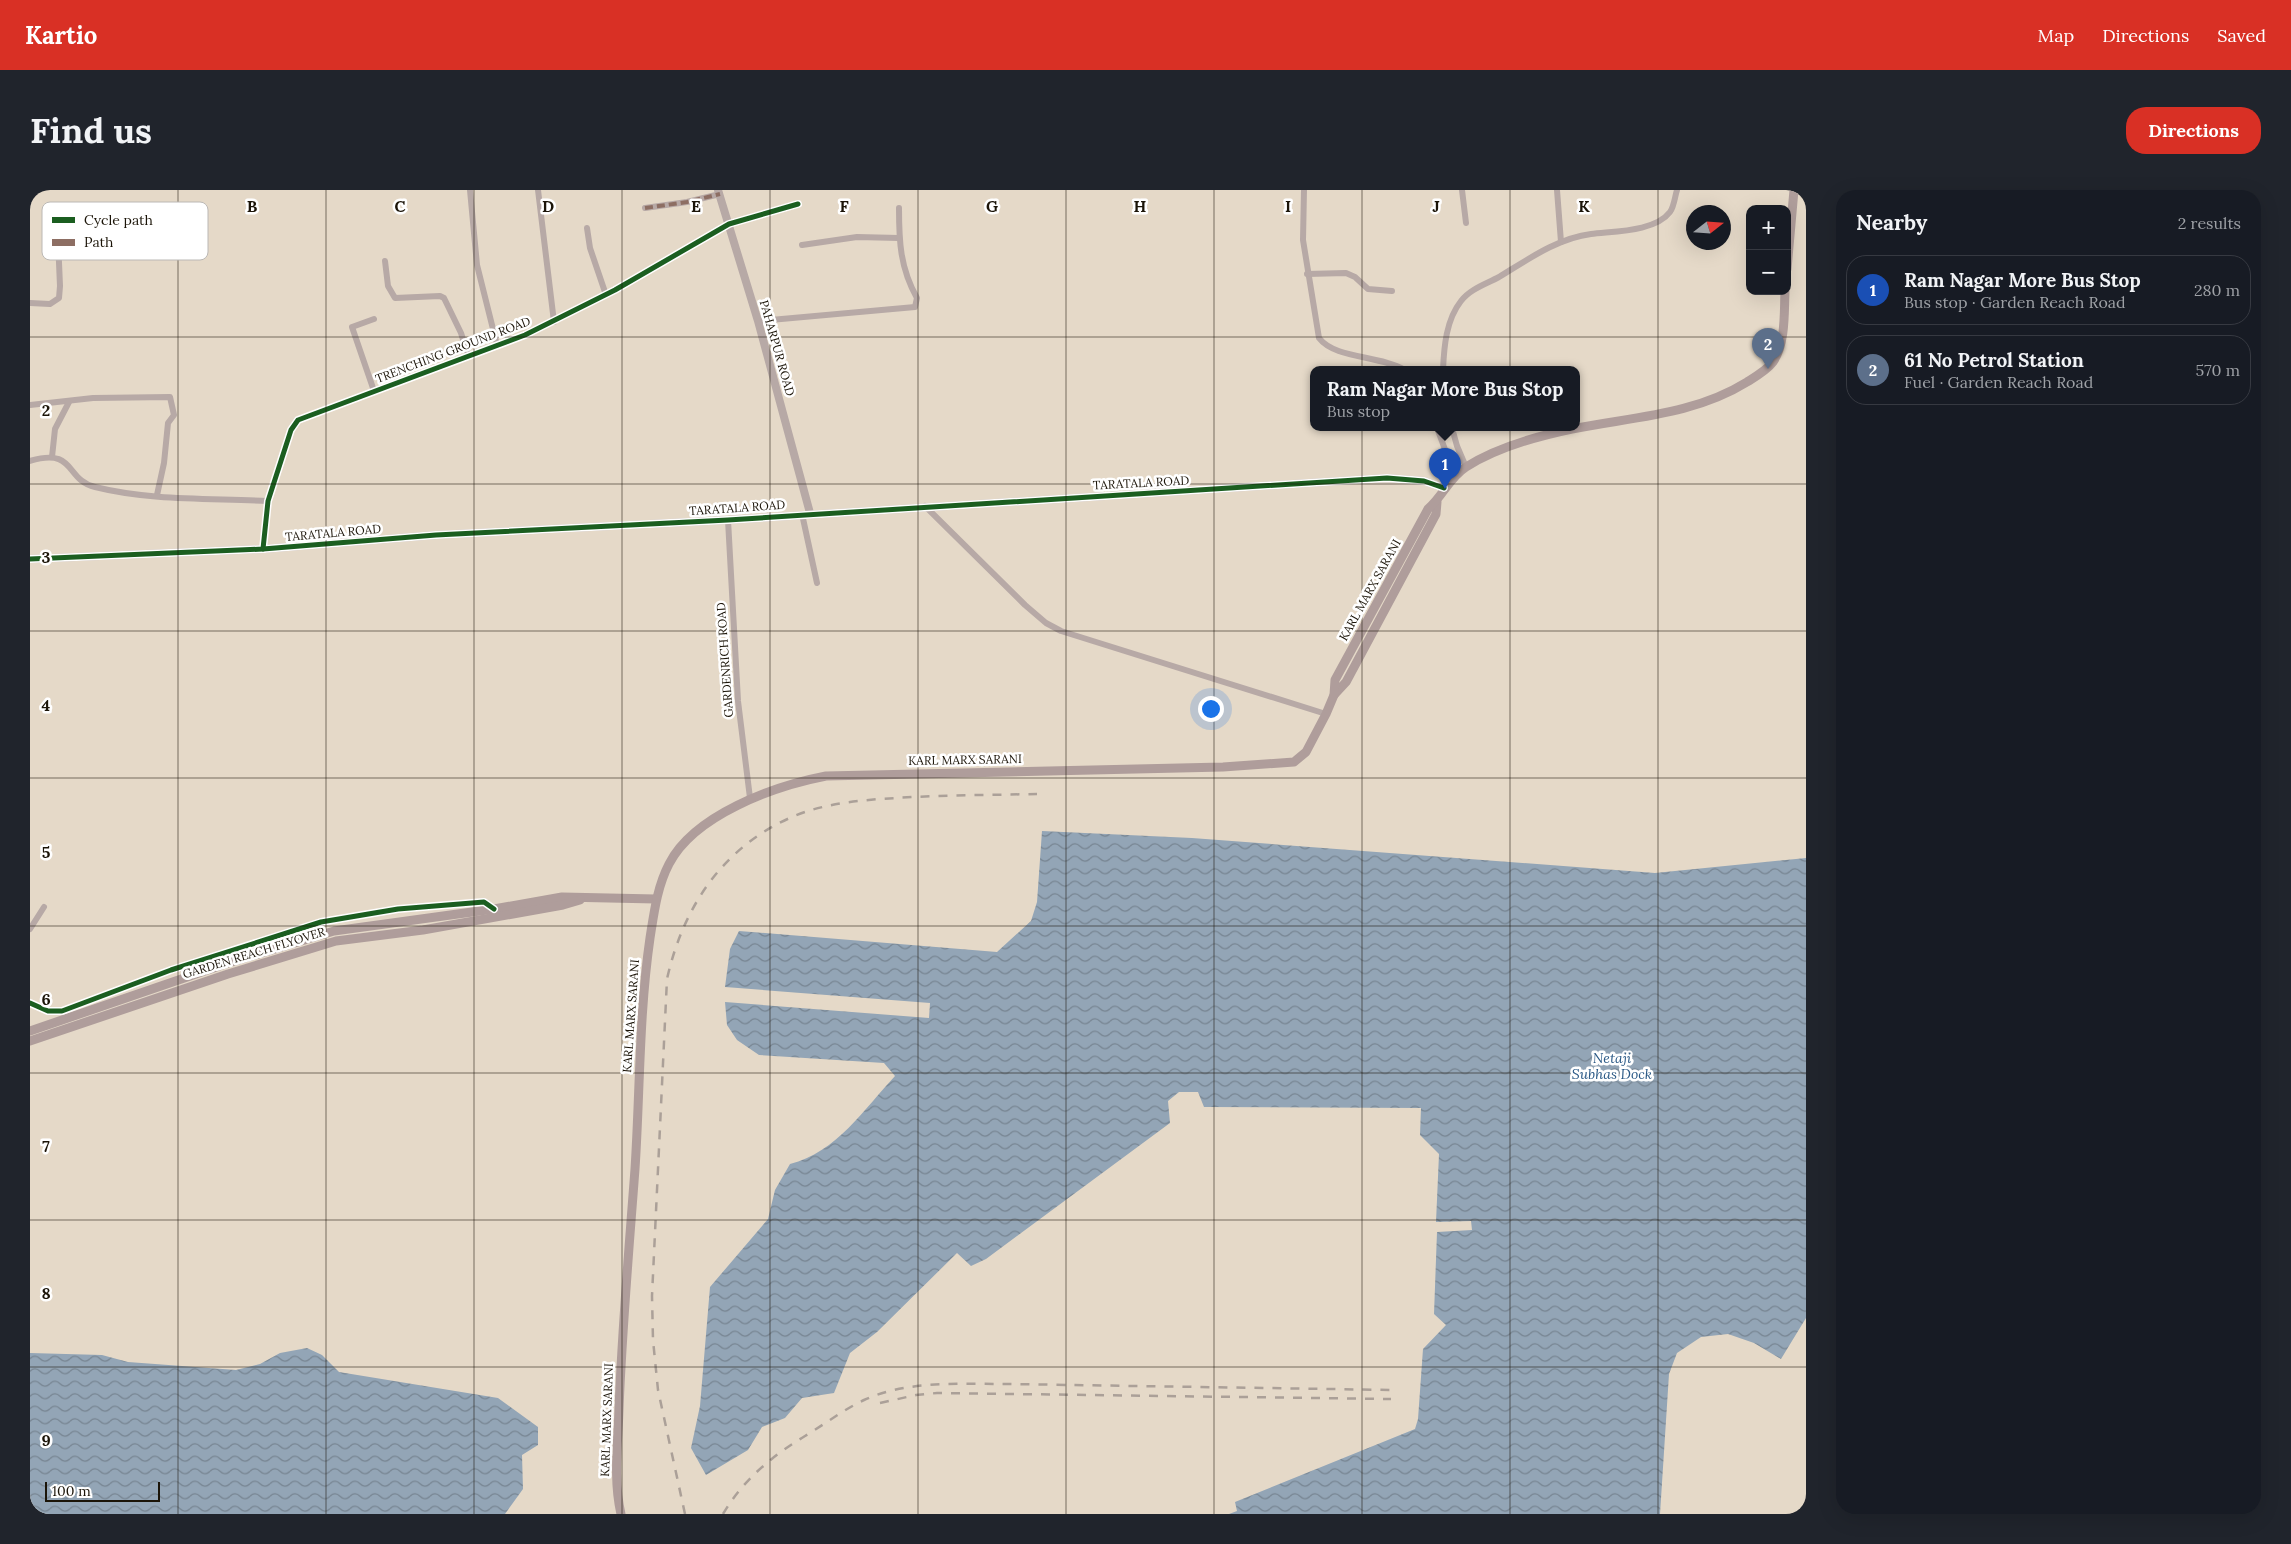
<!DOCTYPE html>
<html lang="en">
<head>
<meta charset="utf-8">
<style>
	:root { --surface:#171b24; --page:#20242c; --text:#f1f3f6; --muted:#9ea1a6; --line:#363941; --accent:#d93025 }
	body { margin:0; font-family:Lora,serif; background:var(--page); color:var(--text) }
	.controls { position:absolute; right:15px; top:15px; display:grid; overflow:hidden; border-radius:10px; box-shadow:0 5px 20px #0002 }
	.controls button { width:45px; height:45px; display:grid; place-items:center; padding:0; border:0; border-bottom:1px solid var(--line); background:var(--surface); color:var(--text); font:25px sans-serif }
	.compass { position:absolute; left:1656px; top:15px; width:45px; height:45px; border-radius:50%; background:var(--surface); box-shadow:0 5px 20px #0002; rotate:73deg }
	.scale { position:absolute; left:15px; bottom:12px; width:115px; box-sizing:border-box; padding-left:5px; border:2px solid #1b1408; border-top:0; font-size:14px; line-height:18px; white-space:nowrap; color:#1b1408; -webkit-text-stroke:4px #fff; paint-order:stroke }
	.you { position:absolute; left:1180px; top:518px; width:18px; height:18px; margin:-12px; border:4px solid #fff; border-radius:50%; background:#1a73e8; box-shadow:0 0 0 8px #1a73e833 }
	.badge { display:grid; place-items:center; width:32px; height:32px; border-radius:50%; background:var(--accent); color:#fff; font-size:16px; font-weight:700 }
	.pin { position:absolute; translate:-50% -41px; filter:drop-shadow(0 1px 2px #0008) }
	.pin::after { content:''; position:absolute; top:26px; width:18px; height:15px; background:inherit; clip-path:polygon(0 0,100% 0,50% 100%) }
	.popup { position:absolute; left:1280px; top:176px; width:270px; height:65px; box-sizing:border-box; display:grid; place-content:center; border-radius:10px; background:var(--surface); filter:drop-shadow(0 1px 4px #0005); font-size:16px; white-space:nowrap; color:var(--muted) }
	.popup b { font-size:19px; color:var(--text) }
	.popup::after { content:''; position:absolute; left:50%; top:100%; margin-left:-10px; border:10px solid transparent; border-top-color:var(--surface) }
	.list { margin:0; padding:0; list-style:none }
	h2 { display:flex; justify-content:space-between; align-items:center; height:65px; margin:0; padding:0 20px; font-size:21px }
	h2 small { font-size:16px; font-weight:400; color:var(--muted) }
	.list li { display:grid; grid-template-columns:32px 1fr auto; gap:15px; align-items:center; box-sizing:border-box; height:70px; margin:0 10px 10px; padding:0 10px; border:1px solid var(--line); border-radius:20px }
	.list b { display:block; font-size:19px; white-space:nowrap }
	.list p { margin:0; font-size:16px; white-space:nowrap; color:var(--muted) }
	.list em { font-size:16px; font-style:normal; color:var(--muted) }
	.map { position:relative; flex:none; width:1776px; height:1324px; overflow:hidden; border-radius:20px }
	header { display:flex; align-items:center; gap:30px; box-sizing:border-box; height:70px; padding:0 25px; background:var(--accent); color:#fff }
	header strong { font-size:24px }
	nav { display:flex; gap:28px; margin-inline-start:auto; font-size:18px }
	.intro { display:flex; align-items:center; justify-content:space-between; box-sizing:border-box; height:120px; padding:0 30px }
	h1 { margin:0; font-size:35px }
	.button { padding:12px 22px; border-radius:20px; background:var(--accent); color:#fff; font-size:18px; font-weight:700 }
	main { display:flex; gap:30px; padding:0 30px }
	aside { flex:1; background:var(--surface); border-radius:20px; box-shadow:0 5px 20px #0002 }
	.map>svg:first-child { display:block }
	.water { fill:url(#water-waves) }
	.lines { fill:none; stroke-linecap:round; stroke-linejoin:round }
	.minor { stroke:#b7a9a6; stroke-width:6 }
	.tertiary { stroke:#b7a9a6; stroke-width:8 }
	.secondary { stroke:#af9d9b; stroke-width:9 }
	.rail { stroke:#aba098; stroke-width:2.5; stroke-dasharray:9 9; stroke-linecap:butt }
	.quiet { stroke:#8d6e63; stroke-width:4; stroke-dasharray:8 4; stroke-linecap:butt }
	.cycleway-casing { stroke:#fff; stroke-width:8 }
	.cycleway { stroke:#1b5e20; stroke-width:5 }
	.grid { fill:none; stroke:#1b1408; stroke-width:1; stroke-opacity:0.55 }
	.labels { text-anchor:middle; stroke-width:5; stroke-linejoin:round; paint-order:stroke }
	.street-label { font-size:12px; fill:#1b1408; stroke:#fff }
	.water-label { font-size:14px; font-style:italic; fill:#295885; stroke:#fff }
	.key { fill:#fff; stroke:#bbb8b5; stroke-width:1 }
	.key-label { font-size:14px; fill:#1b1408 }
	.grid-label { font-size:16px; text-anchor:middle; font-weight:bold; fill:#1b1408; stroke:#fff; stroke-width:5; stroke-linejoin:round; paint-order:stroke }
</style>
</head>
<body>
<header>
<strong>Kartio</strong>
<nav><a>Map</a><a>Directions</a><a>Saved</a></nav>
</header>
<div class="intro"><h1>Find us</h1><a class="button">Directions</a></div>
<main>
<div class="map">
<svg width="1776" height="1324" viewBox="0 0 1776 1324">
	<defs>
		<pattern id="water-waves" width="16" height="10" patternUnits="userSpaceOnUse" patternTransform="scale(1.25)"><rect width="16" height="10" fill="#93a5b6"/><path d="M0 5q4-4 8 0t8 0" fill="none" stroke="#778592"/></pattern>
	</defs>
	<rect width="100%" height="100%" fill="#e5d9c8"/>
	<g class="water">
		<path d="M1012 641 1162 648 1625 683 1776 668V1128L1751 1169 1724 1153 1698 1144 1671 1147 1647 1163 1639 1184 1630 1324H1199L1207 1321 1205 1312 1385 1239 1388 1229 1393 1159 1416 1135 1404 1124 1407 1042 1442 1040 1441 1031 1406 1032 1409 964 1390 945 1391 918 1174 917 1168 902H1149L1138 911 1140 933 956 1069 941 1076 927 1063 847 1142 820 1163 804 1203 772 1208 755 1228 732 1237 718 1260 676 1285 661 1258 670 1216 680 1097 738 1029 745 1000 760 974C806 963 835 918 865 886L854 873 729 865 707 850 697 835 695 812 899 828 900 813 695 797 700 759 709 741 967 762 1001 731 1007 712Z"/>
		<polygon points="277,1158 292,1165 309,1182 468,1208 508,1237 508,1255 492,1265 493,1299 475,1324 0,1324 0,1163 72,1165 98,1172 206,1180 230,1174 250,1163"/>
	</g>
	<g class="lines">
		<g class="minor">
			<polyline points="440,0 447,75 467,155"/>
			<polyline points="508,0 524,132"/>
			<path d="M1274 0 1273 50 1289 148C1305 169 1349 165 1375 180"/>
			<polyline points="1432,0 1436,33"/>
			<polyline points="1527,0 1531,52"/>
			<polyline points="615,18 657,12 690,4"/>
			<polyline points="557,38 560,58 576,105"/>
			<polyline points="772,55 827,47 869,48"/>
			<polyline points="355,71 358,96 365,108 410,106 414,108 431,143 438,165"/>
			<polyline points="1277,84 1316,83 1325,87 1338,99 1362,101"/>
			<polyline points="0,113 20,114 29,108 30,96 28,49"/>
			<path d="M728 131 885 117 887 108C870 78 869 51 869 18"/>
			<path d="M1413 180C1414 157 1416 130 1431 111 1440 99 1456 94 1469 87 1497 70 1528 48 1561 44 1583 41 1625 42 1640 22 1644 17 1645 6 1647 0"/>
			<polyline points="344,201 322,137 344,129"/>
			<polyline points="0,215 63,208 140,207 144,225 138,233 134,273 127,305"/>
			<polyline points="1407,238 1425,286"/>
			<polyline points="1422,238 1427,256 1436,277"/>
			<polyline points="22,267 25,239 39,212"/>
			<path d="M0 271C46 257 35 290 65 297 121 311 181 308 238 311"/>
			<polyline points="895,316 995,415 1016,433 1031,441 1296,524"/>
			<polyline points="772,324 787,393"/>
			<polyline points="698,330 708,511 720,608"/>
			<polyline points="233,359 238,311 261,240 268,230 495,145 585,100 699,34 768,14"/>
			<polyline points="0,739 14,717"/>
			<polyline points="0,813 18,821 32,821 141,780 291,732 368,719 454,712 464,719"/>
		</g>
		<g class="tertiary">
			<polyline points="688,0 728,131 780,323"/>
			<polyline points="0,369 233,359 406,345 698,330 1357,288 1394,291 1414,298"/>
		</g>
		<g class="secondary">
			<polyline points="1757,79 1764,0"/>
			<polyline points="1304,505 1316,492 1406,324 1407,312"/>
			<polyline points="0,841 195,774 304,741 464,719 532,707 626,709"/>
			<polyline points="0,851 198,784 306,751 393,740 533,715 550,710"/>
			<path d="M591 1324C583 1290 588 1253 589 1219 592 1139 599 1059 605 979 610 902 609 824 620 748 624 723 627 697 639 674 664 625 744 596 796 586L1193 577 1264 572 1276 562 1296 524 1304 505 1305 490 1398 319C1413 306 1419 288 1436 277 1466 258 1508 246 1542 239 1602 227 1664 225 1717 192 1725 187 1737 180 1743 172 1756 153 1754 122 1755 101"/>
		</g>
		<g class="rail">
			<polyline points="850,1213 886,1205 907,1203 1361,1209"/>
			<path d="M655 1324 628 1200 623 1150 622 1106 637 789C653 717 693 657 762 627 794 613 832 610 866 608 913 605 960 605 1007 604"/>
			<path d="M693 1324C713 1290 742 1266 775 1246 795 1234 813 1220 834 1210 878 1190 931 1194 978 1194L1363 1200"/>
		</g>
		<polyline class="quiet" points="615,18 657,12 690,4"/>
		<defs>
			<g id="cycleway">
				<polyline points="233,359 238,311 261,240 268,230 495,145 585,100 699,34 768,14"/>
				<polyline points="0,369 233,359 406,345 698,330 1357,288 1394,291 1414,298"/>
				<polyline points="0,813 18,821 32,821 141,780 291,732 368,719 454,712 464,719"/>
			</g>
		</defs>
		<use href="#cycleway" class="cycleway-casing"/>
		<use href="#cycleway" class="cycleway"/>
	</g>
	<path class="grid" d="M148 0V1324M296 0V1324M444 0V1324M592 0V1324M740 0V1324M888 0V1324M1036 0V1324M1184 0V1324M1332 0V1324M1480 0V1324M1628 0V1324M0 147H1776M0 294H1776M0 441H1776M0 588H1776M0 736H1776M0 883H1776M0 1030H1776M0 1177H1776"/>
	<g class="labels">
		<g class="street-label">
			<text transform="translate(747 158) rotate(74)" y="4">PAHARPUR ROAD</text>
			<text transform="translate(423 160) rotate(-21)" y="4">TRENCHING GROUND ROAD</text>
			<text transform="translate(1111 293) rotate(-3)" y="4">TARATALA ROAD</text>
			<text transform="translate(707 318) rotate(-4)" y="4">TARATALA ROAD</text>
			<text transform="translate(303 343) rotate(-5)" y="4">TARATALA ROAD</text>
			<text transform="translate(1340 400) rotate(-61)" y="4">KARL MARX SARANI</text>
			<text transform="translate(695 470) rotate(-94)" y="4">GARDENRICH ROAD</text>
			<text transform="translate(935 570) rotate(-1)" y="4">KARL MARX SARANI</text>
			<text transform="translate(224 763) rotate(-17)" y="4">GARDEN REACH FLYOVER</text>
			<text transform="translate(601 826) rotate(-86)" y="4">KARL MARX SARANI</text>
			<text transform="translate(577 1230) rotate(-88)" y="4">KARL MARX SARANI</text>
		</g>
		<g class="water-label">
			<text x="1582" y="873">Netaji<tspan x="1582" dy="16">Subhas Dock</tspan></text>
		</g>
	</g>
	<rect x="12" y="12" width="166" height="58" rx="8" class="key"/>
	<rect x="22" y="27" width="23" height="6" fill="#1b5e20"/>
	<rect x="22" y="49" width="23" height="7" fill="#8d6e63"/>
	<g class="key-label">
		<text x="54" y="35">Cycle path</text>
		<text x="54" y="57">Path</text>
	</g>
	<g class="grid-label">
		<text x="222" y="22">B</text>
		<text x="370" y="22">C</text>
		<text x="518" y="22">D</text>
		<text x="666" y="22">E</text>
		<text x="814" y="22">F</text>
		<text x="962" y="22">G</text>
		<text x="1110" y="22">H</text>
		<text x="1258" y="22">I</text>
		<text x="1406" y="22">J</text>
		<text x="1554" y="22">K</text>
		<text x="16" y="226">2</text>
		<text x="16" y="373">3</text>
		<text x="16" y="521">4</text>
		<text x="16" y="668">5</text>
		<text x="16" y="815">6</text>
		<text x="16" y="962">7</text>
		<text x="16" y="1109">8</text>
		<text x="16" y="1256">9</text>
	</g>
</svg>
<div class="controls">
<button>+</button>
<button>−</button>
</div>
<svg class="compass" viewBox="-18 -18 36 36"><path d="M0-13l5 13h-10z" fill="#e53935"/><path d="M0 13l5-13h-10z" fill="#9ea1a6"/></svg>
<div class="scale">100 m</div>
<div class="you"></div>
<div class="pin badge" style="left:1415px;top:299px;background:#1a4fb4">1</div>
<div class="popup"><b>Ram Nagar More Bus Stop</b>Bus stop</div>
<div class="pin badge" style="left:1738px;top:179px;background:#5c6f8a">2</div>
</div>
<aside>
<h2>Nearby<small>2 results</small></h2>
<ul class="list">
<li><span class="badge" style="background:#1a4fb4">1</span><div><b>Ram Nagar More Bus Stop</b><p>Bus stop · Garden Reach Road</p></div><em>280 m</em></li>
<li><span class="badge" style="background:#5c6f8a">2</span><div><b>61 No Petrol Station</b><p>Fuel · Garden Reach Road</p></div><em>570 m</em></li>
</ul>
</aside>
</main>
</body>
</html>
